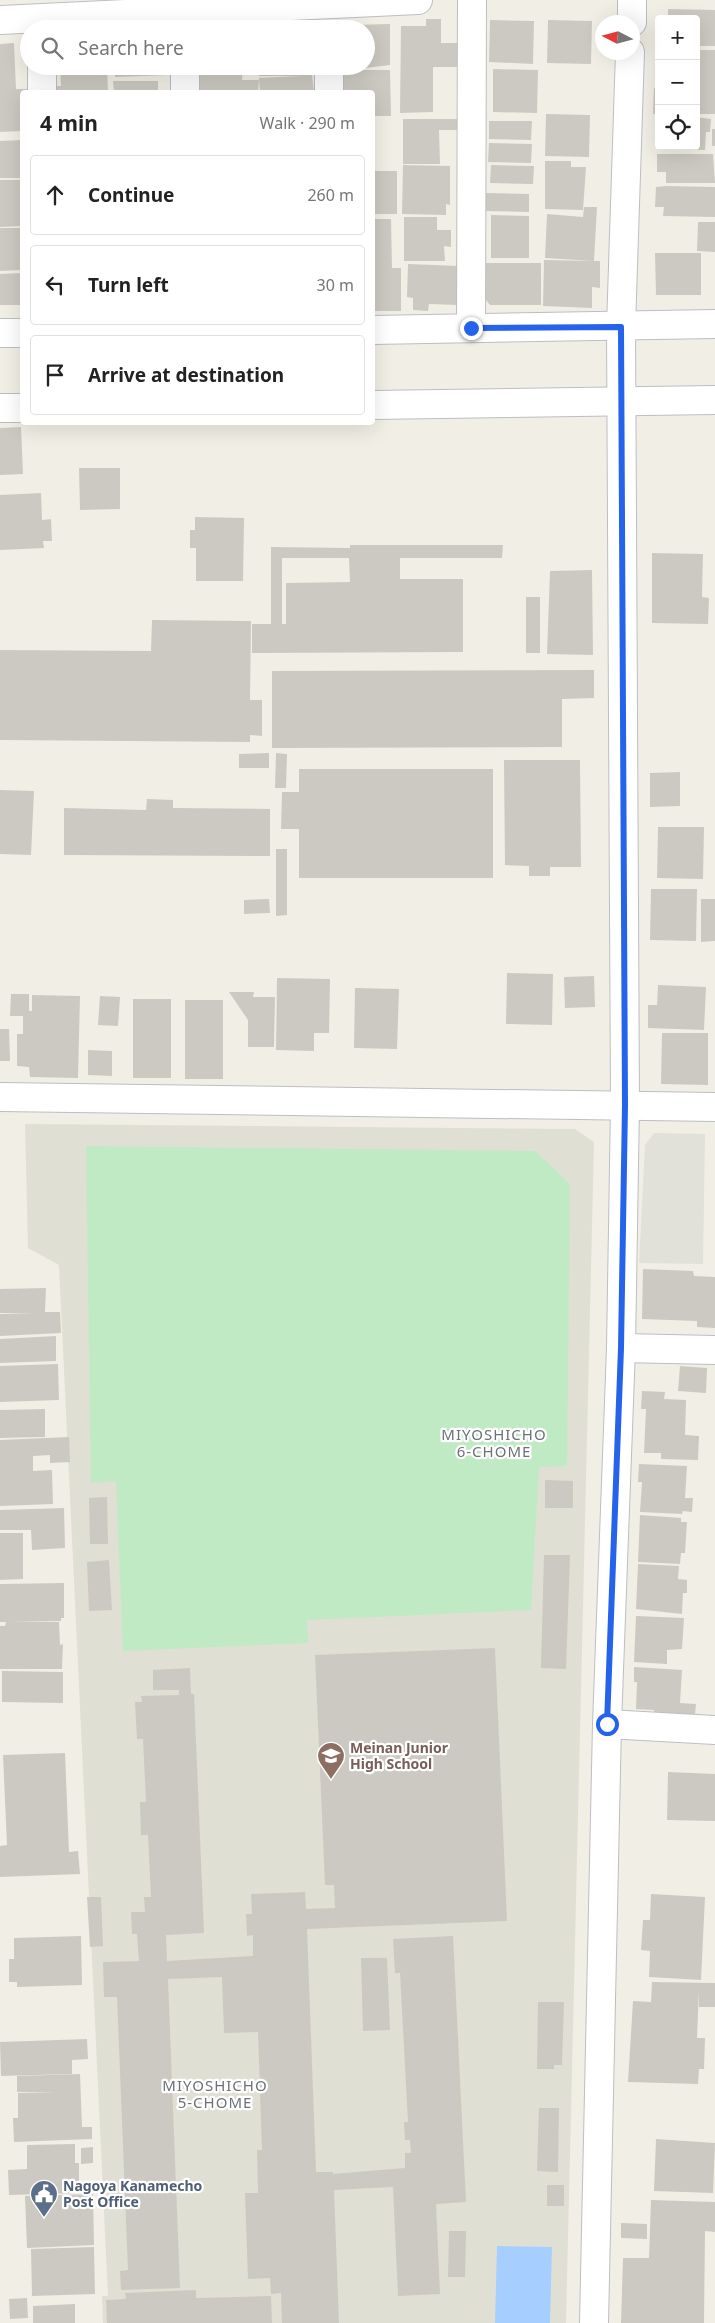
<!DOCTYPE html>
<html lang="en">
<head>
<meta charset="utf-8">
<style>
	:root { --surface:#fff; --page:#f2f2f2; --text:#222; --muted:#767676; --line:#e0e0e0 }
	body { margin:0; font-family:"Noto Sans",sans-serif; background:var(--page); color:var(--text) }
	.controls { position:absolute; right:15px; top:15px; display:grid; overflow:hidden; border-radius:5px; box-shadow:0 5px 20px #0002 }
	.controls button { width:45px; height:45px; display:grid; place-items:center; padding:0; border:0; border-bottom:1px solid var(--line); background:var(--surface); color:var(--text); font:25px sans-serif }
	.compass { position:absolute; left:595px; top:15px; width:45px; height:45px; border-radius:50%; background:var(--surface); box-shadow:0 5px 20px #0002; rotate:276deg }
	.stop { position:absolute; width:15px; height:15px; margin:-11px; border:4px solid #2563eb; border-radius:50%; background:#fff }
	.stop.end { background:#2563eb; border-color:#fff; box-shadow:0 1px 5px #0008 }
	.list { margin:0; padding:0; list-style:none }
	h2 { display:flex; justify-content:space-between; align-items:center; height:65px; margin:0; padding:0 20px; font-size:21px }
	h2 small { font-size:16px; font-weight:400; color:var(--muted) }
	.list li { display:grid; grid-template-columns:32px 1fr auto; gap:15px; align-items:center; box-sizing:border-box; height:80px; margin:0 10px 10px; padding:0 10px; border:1px solid var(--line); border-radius:5px }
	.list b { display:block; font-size:19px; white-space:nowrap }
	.list em { font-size:16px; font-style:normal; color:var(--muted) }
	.icon { flex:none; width:28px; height:28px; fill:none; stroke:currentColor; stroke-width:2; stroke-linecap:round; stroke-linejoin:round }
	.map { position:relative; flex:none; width:715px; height:2323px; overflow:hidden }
	.search { position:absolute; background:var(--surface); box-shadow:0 5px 20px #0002; left:20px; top:20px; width:355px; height:55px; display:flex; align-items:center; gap:12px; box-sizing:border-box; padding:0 18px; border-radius:28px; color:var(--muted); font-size:19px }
	.panel { position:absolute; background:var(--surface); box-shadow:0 5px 20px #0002; left:20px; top:90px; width:355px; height:335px; border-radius:5px }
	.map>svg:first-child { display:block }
	.industrial { fill:#e1e1d9 }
	.education { fill:#e0dfd4 }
	.green { fill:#bfeac4 }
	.water { fill:#a6cfff }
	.building { fill:#ccc9c2; fill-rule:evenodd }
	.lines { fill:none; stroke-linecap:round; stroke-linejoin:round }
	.minor-casing { stroke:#bcbec5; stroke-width:30 }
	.minor { stroke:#fff; stroke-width:28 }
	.route { stroke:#2563eb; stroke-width:6 }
	.labels { text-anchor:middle; stroke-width:4.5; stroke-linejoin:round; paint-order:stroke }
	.education-label { font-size:14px; font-weight:bold; fill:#785e54; stroke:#fff; text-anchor:start }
	.service-label { font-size:14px; font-weight:bold; fill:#4e5e75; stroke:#fff; text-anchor:start }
	.neighbourhood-label { font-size:15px; letter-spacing:1px; fill:#6d7279; stroke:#fff }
</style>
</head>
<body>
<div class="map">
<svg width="715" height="2323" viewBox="0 0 715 2323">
	<rect width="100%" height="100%" fill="#f1efe5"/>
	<polygon class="industrial" points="654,1133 705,1134 703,1264 639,1263 645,1145"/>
	<polygon class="education" points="25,1124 575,1129 594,1142 566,2323 103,2323 102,2296 108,2296 59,1265 28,1248"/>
	<polygon class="green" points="86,1146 535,1151 570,1184 567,1466 539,1467 531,1610 307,1620 308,1643 123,1651 116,1481 91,1483"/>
	<polygon class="water" points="497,2246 552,2247 550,2323 495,2323"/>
	<g class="building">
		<polygon points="668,9 715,10 715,46 696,46 696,19 668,19"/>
		<polygon points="426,19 441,19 441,43 460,43 460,67 433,67 433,112 400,113 401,26 426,26"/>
		<polygon points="490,20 534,21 533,64 489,62"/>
		<polygon points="548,20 592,21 591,64 547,63"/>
		<polygon points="390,24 390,65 366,68 366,29 353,29 353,25"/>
		<polygon points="14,43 16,89 29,89 30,92 22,92 22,131 0,132 0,44"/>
		<rect x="696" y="50" width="19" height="64"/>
		<polygon points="60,66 107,66 108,92 57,92 57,86 61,86"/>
		<polygon points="115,66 168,66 168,75 115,77"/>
		<polygon points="200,66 243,66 242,80 259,80 258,92 199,92"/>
		<polygon points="259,66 311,66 314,92 260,92 259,78 302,76 259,76"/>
		<polygon points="493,69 538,70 537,113 493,112"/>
		<polygon points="343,70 390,70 391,116 372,116 372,92 344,92"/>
		<polygon points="113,81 158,81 158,92 114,92"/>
		<polygon points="654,88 659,88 659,114 653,114"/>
		<polygon points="546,114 590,115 589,157 545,156"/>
		<polygon points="696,117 711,119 710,132 706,132 705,150 659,149 659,146 696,146"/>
		<polygon points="403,119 460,119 460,130 439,130 440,164 403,164"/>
		<polygon points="489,121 532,121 531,140 489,139"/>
		<rect x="712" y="129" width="3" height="17"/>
		<polygon points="22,140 22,178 0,178 0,141"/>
		<polygon points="489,143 532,144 531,163 488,162"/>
		<polygon points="657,154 713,154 715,183 666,183 666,172 657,172"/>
		<polygon points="545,161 571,161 571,167 586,167 583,210 545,209"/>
		<polygon points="403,165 450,166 450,205 446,204 446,215 402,214"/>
		<polygon points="491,165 534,166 533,184 490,183"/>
		<rect x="372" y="171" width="25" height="43"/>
		<polygon points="0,180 22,180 22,226 0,227"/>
		<polygon points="666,186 715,187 715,217 663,216 664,207 655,207 656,187"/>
		<polygon points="486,193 529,194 529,212 486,211"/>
		<polygon points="584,207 597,207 594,261 545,258 547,214 583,217"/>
		<polygon points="491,215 529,216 529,258 491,258"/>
		<polygon points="404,217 437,217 437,230 451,230 451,247 444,246 445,261 404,261"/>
		<polygon points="372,219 391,219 392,268 401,268 401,311 372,311"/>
		<polygon points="698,222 715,222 715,252 697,251"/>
		<polygon points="0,228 22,228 22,270 0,271"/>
		<polygon points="655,253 701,253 701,295 656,295"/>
		<polygon points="544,260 600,261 600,288 592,287 592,308 543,306"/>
		<polygon points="484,263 541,263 541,305 490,305 485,299"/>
		<polygon points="408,264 458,266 457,305 429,304 428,311 413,310 413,298 407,297"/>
		<polygon points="22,273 22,305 0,305 0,274"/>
		<polygon points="21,427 23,474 0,475 0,428"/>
		<polygon points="79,468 120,468 120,509 80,510"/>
		<polygon points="41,493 42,520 51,519 52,541 43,541 44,548 0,550 0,495"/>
		<polygon points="195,517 244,518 243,581 196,581 196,548 190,548 190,530 195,530"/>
		<path d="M350 545H503L502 558H400V579H463V652L252 653V624H271V547L350 548ZM282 558H349L350 582 286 583V624H282Z"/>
		<polygon points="652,553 703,554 702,597 709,598 708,624 652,623"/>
		<polygon points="592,570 593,655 547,654 550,571"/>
		<rect x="526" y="597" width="14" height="56"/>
		<polygon points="152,620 251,621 250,700 262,700 262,736 250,735 250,742 0,740 0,650 151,651"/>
		<polygon points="594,670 594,698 562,699 562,747 272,748 272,671"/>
		<polygon points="269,753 269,768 239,768 239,754"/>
		<polygon points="276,753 287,754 286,788 275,788"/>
		<polygon points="504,760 580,760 581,867 550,867 550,876 529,876 529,866 505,865"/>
		<polygon points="299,769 493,769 493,878 299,878 299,829 281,829 282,792 299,792"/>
		<polygon points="680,772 680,806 650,807 650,773"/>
		<polygon points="0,790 34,791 31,855 0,854"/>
		<polygon points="147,799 173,800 173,808 270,809 270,856 64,855 64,808 146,810"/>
		<polygon points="658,827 704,827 703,879 657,878"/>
		<polygon points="276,849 287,849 287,915 276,916"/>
		<polygon points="651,889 697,889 696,941 650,940"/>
		<polygon points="269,899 270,913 244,914 244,900"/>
		<polygon points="701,899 715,899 715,941 701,942"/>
		<polygon points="507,973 553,974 552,1025 506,1024"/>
		<polygon points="594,976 595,1007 565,1008 564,977"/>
		<polygon points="277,978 330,979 329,1033 314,1033 314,1051 276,1050"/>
		<polygon points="658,985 706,987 704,1030 648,1028 648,1005 657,1005"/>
		<polygon points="355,988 399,989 397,1049 354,1048"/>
		<polygon points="229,992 254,992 253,997 275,997 274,1047 248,1047 248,1020"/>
		<polygon points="11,994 29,994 29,1011 32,1011 32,995 80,996 78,1078 30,1077 29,1067 17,1066 17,1034 23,1034 23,1016 10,1016"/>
		<polygon points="100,996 120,997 118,1026 98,1025"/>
		<rect x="133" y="999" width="38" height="79"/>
		<rect x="185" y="1000" width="38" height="79"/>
		<polygon points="0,1029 9,1029 10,1061 0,1061"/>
		<polygon points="662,1033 708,1033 708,1085 661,1084"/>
		<polygon points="88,1050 112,1051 112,1076 88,1075"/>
		<polygon points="643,1269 693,1271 694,1276 715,1277 715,1328 697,1327 697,1321 642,1319"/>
		<polygon points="46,1288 45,1312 60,1312 61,1333 0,1336 0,1314 35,1313 0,1313 0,1289"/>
		<polygon points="56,1336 56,1361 0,1363 0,1339"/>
		<polygon points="58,1364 59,1400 0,1402 0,1366"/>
		<polygon points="680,1366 707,1368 706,1393 678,1391"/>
		<polygon points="642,1391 665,1392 664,1399 686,1400 685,1435 699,1436 698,1460 661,1459 661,1453 644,1453 646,1409 641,1409"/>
		<polygon points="45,1409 45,1437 0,1438 0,1410"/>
		<polygon points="69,1437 70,1462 50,1463 50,1455 33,1456 33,1471 52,1470 53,1504 0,1506 0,1440"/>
		<polygon points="639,1464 687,1466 685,1498 693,1498 692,1512 683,1511 682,1514 640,1512 642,1482 638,1482"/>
		<polygon points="545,1480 573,1481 573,1508 545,1508"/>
		<polygon points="107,1497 108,1544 90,1544 89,1498"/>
		<polygon points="64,1508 65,1548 32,1550 31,1530 0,1530 0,1510"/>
		<polygon points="640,1515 681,1518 681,1522 687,1522 685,1553 681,1553 680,1564 638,1562"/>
		<polygon points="0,1533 23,1533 23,1579 0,1580"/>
		<polygon points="544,1555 570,1555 566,1669 541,1668"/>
		<polygon points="109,1560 112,1610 89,1611 87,1562"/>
		<polygon points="638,1564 679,1566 678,1579 687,1580 687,1593 683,1593 682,1614 636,1609"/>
		<polygon points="64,1583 64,1618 61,1618 61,1621 11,1622 59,1622 60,1645 63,1644 62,1669 0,1669 0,1626 5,1626 6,1622 0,1622 0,1584"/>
		<polygon points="636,1616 684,1618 682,1649 667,1650 667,1664 634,1662"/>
		<polygon points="495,1648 507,1921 307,1929 316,2172 333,2172 333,2174 405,2168 405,2153 411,2153 410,2140 405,2140 404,2122 408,2122 400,1973 395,1973 393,1939 453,1936 466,2202 436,2204 440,2294 398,2296 393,2187 334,2190 339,2323 282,2323 281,2293 271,2294 270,2278 248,2279 245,2193 258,2193 257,2150 262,2150 258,2032 224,2033 222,1977 168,1979 180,2288 121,2290 120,2271 128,2270 117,1997 104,1997 103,1962 139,1961 137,1934 132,1934 131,1912 145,1912 144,1897 151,1897 148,1835 141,1835 140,1802 146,1802 143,1739 137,1739 135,1702 142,1702 141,1696 179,1695 179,1690 153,1690 153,1670 190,1668 191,1694 194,1694 204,1933 166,1935 167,1961 253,1956 253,1935 247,1936 246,1914 252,1914 251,1894 305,1892 306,1909 335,1908 334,1885 325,1885 315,1655"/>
		<polygon points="634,1667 682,1670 680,1703 696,1704 695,1715 654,1713 654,1710 636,1709 637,1682 634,1682"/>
		<polygon points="2,1671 63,1672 63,1703 2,1702"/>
		<polygon points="65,1753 69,1852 78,1851 80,1874 0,1877 0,1846 7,1845 3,1755"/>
		<polygon points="668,1772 715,1774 715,1821 667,1820"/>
		<polygon points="651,1894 705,1897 701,1980 649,1977 650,1951 641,1950 643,1920 650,1920"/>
		<polygon points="87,1897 101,1897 103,1946 90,1947"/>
		<polygon points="81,1936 82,1985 17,1987 17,1982 9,1982 9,1959 14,1959 14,1938"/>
		<polygon points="361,1958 387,1958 390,2030 363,2031"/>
		<polygon points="652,1982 715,1983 715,2007 699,2007 699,1991 697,2038 705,2038 704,2069 699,2069 698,2084 628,2082 633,2001 651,2002"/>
		<polygon points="538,2002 564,2002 562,2065 554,2065 554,2069 537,2069"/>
		<polygon points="87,2039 88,2059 72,2060 72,2074 1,2076 0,2042"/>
		<polygon points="80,2074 82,2127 92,2127 92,2139 14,2142 13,2118 18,2118 18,2093 56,2092 17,2092 17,2076"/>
		<polygon points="539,2108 559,2108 558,2172 537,2171"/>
		<polygon points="656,2139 715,2143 713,2193 654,2191"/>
		<polygon points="75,2144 75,2163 79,2163 79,2193 9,2195 8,2170 27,2169 27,2145"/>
		<polygon points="93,2147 93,2163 81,2164 81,2148"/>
		<rect x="547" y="2185" width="17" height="21"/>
		<polygon points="93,2194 94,2245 27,2248 25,2196"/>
		<polygon points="651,2200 715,2202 715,2232 705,2231 704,2323 621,2323 623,2258 649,2258"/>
		<polygon points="621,2223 647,2224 647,2239 621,2238"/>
		<polygon points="449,2231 466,2231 465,2277 448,2277"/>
		<polygon points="94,2247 95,2294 32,2296 31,2249"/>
		<polygon points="196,2290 196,2298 271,2296 272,2323 107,2323 106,2300 126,2299 125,2293"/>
		<polygon points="27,2298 28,2318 10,2319 9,2299"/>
		<polygon points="75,2304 75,2323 33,2323 33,2306"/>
	</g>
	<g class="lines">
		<defs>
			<g id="minor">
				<polyline points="0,20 418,0"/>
				<polyline points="632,22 632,0"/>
				<polyline points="42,66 42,92"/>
				<polyline points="185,66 185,92"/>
				<polyline points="329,66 329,92"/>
				<polyline points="471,328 472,0"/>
				<polyline points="372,330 715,324"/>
				<polyline points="0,333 22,333"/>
				<polyline points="372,405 715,400"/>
				<polyline points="0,408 22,408"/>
				<polyline points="0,1097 715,1107"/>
				<polyline points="621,1348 715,1350"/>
				<polyline points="607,1724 715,1730"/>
				<polyline points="594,2323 607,1724 621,1348 625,1105 621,327 630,52"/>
			</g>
		</defs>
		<use href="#minor" class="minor-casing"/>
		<use href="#minor" class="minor"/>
	</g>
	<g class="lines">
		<polyline class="route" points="471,328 621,327 625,1105 621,1348 607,1724"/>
	</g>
	<defs>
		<symbol id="school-pin" viewBox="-11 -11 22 30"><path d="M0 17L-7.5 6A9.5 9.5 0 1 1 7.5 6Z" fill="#8d6e63" stroke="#fff"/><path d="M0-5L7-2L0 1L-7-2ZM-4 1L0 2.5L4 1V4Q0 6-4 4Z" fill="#fff"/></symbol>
		<symbol id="civic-pin" viewBox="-11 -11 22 30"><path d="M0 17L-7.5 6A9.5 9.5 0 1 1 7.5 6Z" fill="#5c6f8a" stroke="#fff"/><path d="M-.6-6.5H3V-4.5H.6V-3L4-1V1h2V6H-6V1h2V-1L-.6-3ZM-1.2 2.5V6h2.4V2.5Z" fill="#fff"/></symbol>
	</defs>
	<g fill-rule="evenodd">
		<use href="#school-pin" x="315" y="1740" width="32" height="43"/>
		<use href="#civic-pin" x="28" y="2178" width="32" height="43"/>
	</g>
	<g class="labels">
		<g class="education-label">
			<text x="350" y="1753">Meinan Junior<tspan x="350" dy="16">High School</tspan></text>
		</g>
		<g class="service-label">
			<text x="63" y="2191">Nagoya Kanamecho<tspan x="63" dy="16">Post Office</tspan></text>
		</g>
		<g class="neighbourhood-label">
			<text x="494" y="1440">MIYOSHICHO<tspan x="494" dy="17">6-CHOME</tspan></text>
			<text x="215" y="2091">MIYOSHICHO<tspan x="215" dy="17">5-CHOME</tspan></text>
		</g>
	</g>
</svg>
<div class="controls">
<button>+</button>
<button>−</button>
<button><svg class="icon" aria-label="locate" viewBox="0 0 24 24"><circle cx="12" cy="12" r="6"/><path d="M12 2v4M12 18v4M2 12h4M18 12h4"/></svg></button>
</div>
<svg class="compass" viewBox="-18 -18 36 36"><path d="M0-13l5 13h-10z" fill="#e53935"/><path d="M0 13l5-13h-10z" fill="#767676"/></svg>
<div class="stop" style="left:607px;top:1724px"></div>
<div class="stop end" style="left:471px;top:328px"></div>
<div class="search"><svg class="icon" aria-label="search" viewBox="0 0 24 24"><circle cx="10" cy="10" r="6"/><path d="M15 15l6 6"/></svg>Search here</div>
<section class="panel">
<h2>4 min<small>Walk · 290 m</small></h2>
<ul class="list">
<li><svg class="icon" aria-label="ahead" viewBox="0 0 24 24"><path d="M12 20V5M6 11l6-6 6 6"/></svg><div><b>Continue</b></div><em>260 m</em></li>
<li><svg class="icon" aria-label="left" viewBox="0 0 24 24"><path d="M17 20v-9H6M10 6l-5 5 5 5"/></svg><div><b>Turn left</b></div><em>30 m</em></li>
<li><svg class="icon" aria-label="arrive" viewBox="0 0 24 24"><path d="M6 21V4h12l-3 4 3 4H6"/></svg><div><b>Arrive at destination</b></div></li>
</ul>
</section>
</div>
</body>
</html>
